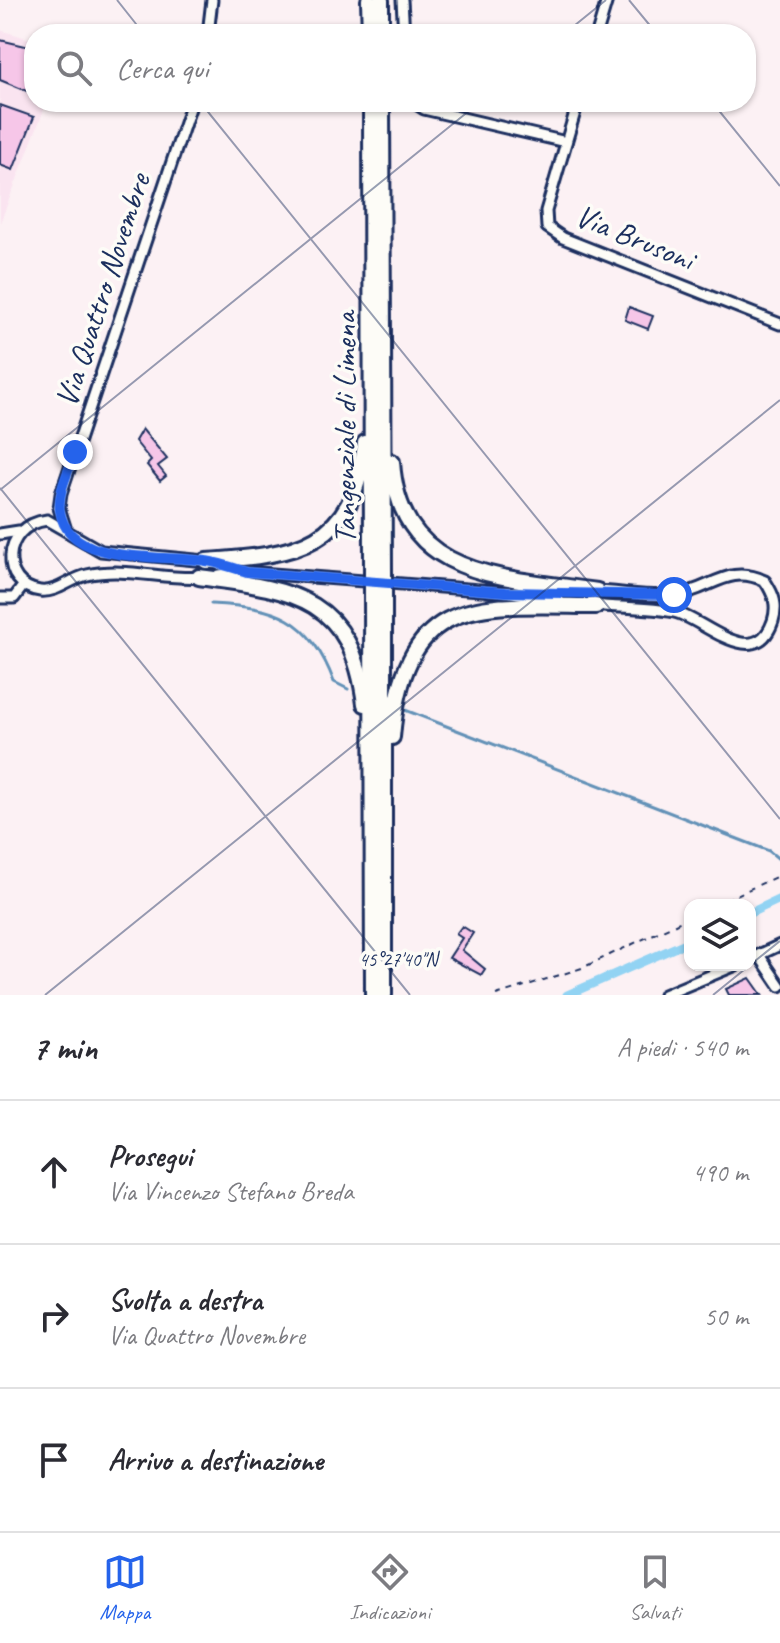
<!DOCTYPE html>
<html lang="it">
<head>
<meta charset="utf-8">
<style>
	:root { --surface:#fff; --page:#f7f7f7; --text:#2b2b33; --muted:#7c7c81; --line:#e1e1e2; --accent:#2563eb }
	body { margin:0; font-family:Caveat,sans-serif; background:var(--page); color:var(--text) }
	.controls { position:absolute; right:24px; bottom:24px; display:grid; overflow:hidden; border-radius:16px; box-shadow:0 2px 6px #0004 }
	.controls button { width:72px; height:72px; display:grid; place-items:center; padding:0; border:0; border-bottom:2px solid var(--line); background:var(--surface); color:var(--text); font:40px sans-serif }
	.stop { position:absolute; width:24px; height:24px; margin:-18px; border:6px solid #2563eb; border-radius:50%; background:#fff }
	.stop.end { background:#2563eb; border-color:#fff; box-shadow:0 2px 8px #0008 }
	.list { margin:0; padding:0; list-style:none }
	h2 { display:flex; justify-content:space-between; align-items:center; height:104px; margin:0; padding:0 32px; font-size:34px }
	h2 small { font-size:26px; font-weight:400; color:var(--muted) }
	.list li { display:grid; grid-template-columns:52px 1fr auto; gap:24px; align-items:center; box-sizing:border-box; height:144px; padding:0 32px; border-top:2px solid var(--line) }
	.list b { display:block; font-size:30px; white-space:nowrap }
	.list p { margin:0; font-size:26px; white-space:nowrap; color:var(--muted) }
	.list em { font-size:26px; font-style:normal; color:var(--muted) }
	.icon { flex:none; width:44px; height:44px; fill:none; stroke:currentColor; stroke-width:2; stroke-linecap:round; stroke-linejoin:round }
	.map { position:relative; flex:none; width:780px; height:995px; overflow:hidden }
	.search { position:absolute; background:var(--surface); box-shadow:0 2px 6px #0004; left:24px; right:24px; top:24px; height:88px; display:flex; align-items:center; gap:20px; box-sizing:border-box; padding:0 28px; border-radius:32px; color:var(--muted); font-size:30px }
	.sheet { height:536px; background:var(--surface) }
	nav { display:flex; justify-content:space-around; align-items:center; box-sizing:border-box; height:112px; border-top:2px solid var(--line); background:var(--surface); font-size:22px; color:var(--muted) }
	nav a { display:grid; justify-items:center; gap:4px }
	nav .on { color:var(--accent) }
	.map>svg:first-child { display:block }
	.built { fill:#fae4f0 }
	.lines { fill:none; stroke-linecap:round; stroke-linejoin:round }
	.stream { stroke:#6291b7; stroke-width:3 }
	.canal { stroke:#92d3f3; stroke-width:9 }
	.building { fill:#f6c6e8; stroke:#1b2f5e; stroke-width:2 }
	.minor-casing { stroke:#1b2f5e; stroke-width:15 }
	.highway-casing { stroke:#1b2f5e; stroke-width:20 }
	.path { stroke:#1b2f5e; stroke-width:2; stroke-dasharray:6 6; stroke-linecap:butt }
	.minor { stroke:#fdfcf7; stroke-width:9 }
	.highway { stroke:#fdfcf7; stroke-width:14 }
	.highway-bridge-casing { stroke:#1b2f5e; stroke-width:20; stroke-linecap:butt }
	.highway-bridge { stroke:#fdfcf7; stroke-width:14 }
	.route { stroke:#2563eb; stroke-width:10 }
	.ticks { fill:none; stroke:#1b2f5e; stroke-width:2; stroke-opacity:0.45 }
	.labels { text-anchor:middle; stroke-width:7; stroke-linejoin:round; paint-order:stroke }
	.street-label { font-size:32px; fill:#1b2f5e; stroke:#fdfcf7 }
	.ticks-label { font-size:20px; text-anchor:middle; fill:#1b2f5e; stroke:#fdfcf7; stroke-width:7; stroke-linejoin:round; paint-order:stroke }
</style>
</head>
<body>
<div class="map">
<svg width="780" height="995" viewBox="0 0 780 995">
	<rect width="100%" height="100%" fill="#fcf1f4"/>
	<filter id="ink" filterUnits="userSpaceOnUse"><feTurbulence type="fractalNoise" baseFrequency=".0125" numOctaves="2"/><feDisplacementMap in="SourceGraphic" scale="16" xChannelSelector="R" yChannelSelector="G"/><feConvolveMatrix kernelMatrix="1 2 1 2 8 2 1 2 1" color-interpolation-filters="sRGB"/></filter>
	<g filter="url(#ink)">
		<polygon class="built" points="0,30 34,40 34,102 47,102 0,223"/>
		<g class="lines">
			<g class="stream">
				<path d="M211 604C276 607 310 617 334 682L348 689"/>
				<polyline points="405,710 769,851 780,860"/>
			</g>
			<g class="canal">
				<polyline points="750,913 780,899"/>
				<polyline points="567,995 690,941"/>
			</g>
		</g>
		<g class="building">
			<polygon points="0,40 34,48 34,94 0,80"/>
			<polygon points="0,105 34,117 13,170 0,165"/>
			<polygon points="629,307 653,316 648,329 625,320"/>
			<polygon points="142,429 167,459 158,466 166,476 160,481 147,465 151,461 135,441"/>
			<polygon points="462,926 473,933 462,950 485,969 481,975 449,958 462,938 456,934"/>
			<polygon points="750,978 762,995 729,995 726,989"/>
		</g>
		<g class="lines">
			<defs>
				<g id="minor">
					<polyline points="402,0 404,34"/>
					<polyline points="208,34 212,0"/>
					<polyline points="597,34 607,0"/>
					<polyline points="413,102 424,109 566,142"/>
					<polyline points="578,102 546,211 547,227 563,238 780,324"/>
					<polyline points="66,530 59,508 61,494 192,102"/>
					<polyline points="0,534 19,531"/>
					<polyline points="219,575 247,572 506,592 559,600"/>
					<path d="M205 577C165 581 127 566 87 575 70 579 57 593 40 591 0 586 0 526 47 520L101 551 206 561 247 572"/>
					<path d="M591 591C619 591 647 598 675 595 711 591 727 563 765 581 774 595 778 605 773 621 755 674 701 617 674 612 648 607 620 608 593 605"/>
					<polyline points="506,592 561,591"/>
					<polyline points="0,598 14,598 23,586"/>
					<polyline points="759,955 780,986"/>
					<polyline points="750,959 780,945"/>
					<polyline points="664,995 736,965"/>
				</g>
				<g id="highway">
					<polyline points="369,0 370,34"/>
					<polyline points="381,0 381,34"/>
					<polyline points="371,102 372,571"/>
					<polyline points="382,102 384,573"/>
					<path d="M392 462C400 580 506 577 597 591"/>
					<path d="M206 561C297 555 354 547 365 443"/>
					<path d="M199 577C293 590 351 595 365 704"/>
					<polyline points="372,592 373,995"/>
					<polyline points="384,592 384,995"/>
					<path d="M392 737C405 592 478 605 596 606"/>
				</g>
			</defs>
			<use href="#minor" class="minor-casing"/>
			<use href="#highway" class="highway-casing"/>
			<g class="path">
				<polyline points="715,905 780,875"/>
				<polyline points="496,995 582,968 690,917"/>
			</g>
			<use href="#minor" class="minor"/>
			<use href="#highway" class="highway"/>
			<defs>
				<g id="highway-bridge">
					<polyline points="372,571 372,592"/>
					<polyline points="384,592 384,573"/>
				</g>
			</defs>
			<use href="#highway-bridge" class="highway-bridge-casing"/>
			<use href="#highway-bridge" class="highway-bridge"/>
		</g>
	</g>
	<g class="lines" filter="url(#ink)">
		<path class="route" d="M75 452C70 469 57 492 60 511 68 567 165 554 206 561 220 563 234 568 247 572L506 592 674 595"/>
	</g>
	<path class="ticks" d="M117 0 144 34M629 0 657 34M564 34 606 0M200 102 780 819M712 102 780 186M0 488 410 995M0 490 480 102M750 965 780 941M45 995 780 400M713 995 750 965"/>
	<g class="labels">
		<g class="street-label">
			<text transform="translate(635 237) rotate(22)" y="11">Via Brusoni</text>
			<text transform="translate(102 290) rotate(-72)" y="11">Via Quattro Novembre</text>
			<text transform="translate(344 428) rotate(-90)" y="11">Tangenziale di Limena</text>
		</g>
	</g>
	<g class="ticks-label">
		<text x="398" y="966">45°27'40"N</text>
	</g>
</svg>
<div class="controls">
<button><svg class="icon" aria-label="layers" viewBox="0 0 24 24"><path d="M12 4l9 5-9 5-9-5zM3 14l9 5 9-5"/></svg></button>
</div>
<div class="stop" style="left:674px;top:595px"></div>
<div class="stop end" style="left:75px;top:452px"></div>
<div class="search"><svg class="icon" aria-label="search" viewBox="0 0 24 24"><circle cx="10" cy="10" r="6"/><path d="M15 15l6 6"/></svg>Cerca qui</div>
</div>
<section class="sheet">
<h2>7 min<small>A piedi · 540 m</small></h2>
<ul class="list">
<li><svg class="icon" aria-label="ahead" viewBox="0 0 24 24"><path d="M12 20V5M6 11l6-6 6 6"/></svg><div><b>Prosegui</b><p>Via Vincenzo Stefano Breda</p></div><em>490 m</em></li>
<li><svg class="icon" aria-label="right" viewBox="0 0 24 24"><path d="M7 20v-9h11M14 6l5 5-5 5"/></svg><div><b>Svolta a destra</b><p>Via Quattro Novembre</p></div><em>50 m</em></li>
<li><svg class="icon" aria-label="arrive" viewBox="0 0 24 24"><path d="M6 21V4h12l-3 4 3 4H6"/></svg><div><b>Arrivo a destinazione</b></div></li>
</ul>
</section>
<nav>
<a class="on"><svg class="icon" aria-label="map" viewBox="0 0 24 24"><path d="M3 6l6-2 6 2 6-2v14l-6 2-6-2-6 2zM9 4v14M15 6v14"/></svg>Mappa</a>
<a><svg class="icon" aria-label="directions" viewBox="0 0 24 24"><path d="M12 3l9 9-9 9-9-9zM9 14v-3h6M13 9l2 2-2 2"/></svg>Indicazioni</a>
<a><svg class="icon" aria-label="saved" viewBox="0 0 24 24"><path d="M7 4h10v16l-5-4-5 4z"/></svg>Salvati</a>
</nav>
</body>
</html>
